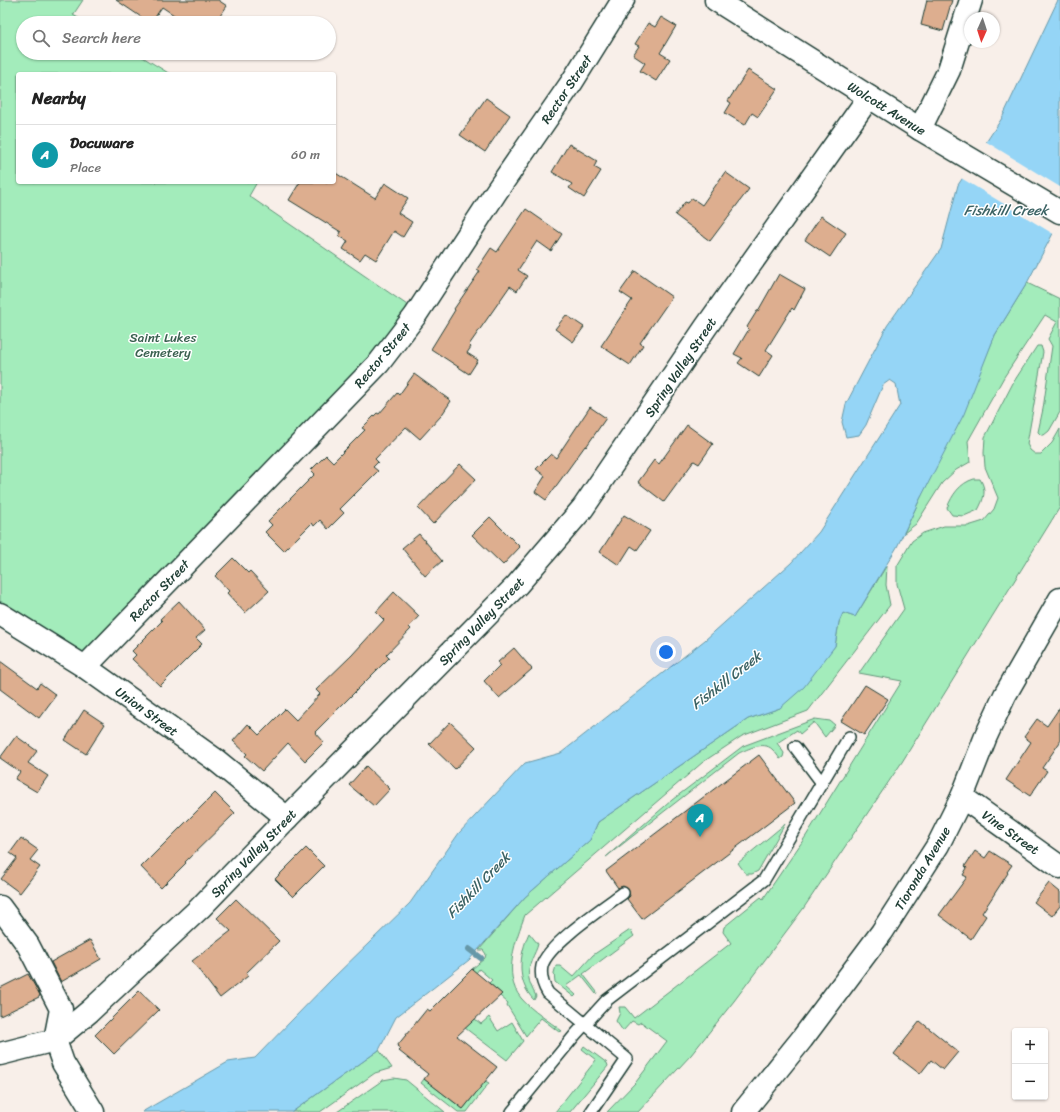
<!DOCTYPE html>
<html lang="en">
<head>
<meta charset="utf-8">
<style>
	:root { --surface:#fff; --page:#f2f2f2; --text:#222; --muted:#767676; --line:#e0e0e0; --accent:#7c3aed }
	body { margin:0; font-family:Sriracha,sans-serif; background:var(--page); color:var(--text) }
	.controls { position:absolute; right:12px; bottom:12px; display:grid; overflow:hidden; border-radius:4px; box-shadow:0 1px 3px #0004 }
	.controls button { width:36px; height:36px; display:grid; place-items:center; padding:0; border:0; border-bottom:1px solid var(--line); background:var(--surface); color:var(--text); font:20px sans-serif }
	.compass { position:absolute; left:964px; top:12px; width:36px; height:36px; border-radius:50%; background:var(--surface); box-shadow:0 1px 3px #0004; rotate:183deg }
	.you { position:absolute; left:666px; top:652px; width:14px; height:14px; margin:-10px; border:3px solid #fff; border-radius:50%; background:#1a73e8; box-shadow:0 0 0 6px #1a73e833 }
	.badge { display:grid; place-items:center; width:26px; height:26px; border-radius:50%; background:var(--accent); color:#fff; font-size:13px; font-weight:700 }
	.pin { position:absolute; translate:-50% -33px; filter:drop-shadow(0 1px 2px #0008) }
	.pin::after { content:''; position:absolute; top:21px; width:14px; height:12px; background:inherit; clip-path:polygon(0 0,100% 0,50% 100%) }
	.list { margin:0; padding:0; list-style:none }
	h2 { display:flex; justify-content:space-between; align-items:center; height:52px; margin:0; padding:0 16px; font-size:17px }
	h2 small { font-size:13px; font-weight:400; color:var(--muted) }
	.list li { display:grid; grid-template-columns:26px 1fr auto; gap:12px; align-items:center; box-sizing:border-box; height:60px; padding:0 16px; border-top:1px solid var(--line) }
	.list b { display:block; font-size:15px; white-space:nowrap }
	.list p { margin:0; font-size:13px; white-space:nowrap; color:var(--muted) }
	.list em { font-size:13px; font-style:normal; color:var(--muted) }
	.icon { flex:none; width:22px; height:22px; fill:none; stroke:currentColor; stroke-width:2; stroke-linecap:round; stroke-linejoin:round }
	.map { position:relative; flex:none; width:1060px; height:1112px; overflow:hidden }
	.search { position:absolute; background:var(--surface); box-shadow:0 1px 3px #0004; left:16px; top:16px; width:320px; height:44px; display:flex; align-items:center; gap:10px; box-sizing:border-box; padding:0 14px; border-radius:22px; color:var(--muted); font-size:15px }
	.panel { position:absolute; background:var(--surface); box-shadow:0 1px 3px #0004; left:16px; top:72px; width:320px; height:112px; border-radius:4px }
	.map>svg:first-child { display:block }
	.green { fill:#a3ecbb; stroke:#619478 }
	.water { fill:#95d5f6; stroke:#6698a8 }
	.pier { fill:#f8efe9 }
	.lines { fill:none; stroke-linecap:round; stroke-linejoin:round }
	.stream { stroke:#6698a8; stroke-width:6 }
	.building { fill:#ddae8f; stroke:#1f3d34 }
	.service-casing { stroke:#1f3d34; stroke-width:14 }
	.minor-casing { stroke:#1f3d34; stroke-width:25 }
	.secondary-casing { stroke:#1f3d34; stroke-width:25 }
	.service { stroke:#fff; stroke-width:11 }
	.minor { stroke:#fff; stroke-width:22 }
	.secondary { stroke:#fff; stroke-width:22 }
	.labels { text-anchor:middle; stroke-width:3; stroke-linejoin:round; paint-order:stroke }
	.street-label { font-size:13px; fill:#1f3d34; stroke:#fff }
	.park-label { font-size:13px; fill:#39604f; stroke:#fff }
	.water-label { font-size:14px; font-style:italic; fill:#3c6364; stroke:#fff }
</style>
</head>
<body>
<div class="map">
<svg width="1060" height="1112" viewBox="0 0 1060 1112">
	<rect width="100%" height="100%" fill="#f8efe9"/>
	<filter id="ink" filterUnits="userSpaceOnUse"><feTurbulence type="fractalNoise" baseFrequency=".025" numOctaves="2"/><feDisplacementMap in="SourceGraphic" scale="8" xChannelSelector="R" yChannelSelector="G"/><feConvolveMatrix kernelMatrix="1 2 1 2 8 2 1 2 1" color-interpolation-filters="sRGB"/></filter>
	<g filter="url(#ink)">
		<g class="green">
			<polygon points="0,0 83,0 73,15 87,23 23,23 23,53 136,53 170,74 18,74 18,182 257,182 249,196 410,307 358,373 85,667 0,614"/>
			<polygon points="1027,283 1060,299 1060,412 1049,431 1044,435 1041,435 1038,432 1043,409 1052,346 1048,339 1057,322 1045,315 1004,377 968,441 970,462 956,470 942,483 916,524 904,533 980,371 995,335"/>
			<polygon points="1037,346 1041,346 1043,352 1027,444 1030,450 1035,454 1041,454 1052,443 1060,429 1060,507 902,762 803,909 734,1001 691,1055 638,1112 607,1112 636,1082 667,1041 641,1022 638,1024 632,1021 623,1031 616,1021 620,1013 619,1007 625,1007 634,1018 731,943 723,932 724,927 761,897 763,899 806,836 902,681 859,673 904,609 897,584 897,566 912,541 923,533 944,526 968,526 984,521 994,509 998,498 985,467 984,453 985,437 1013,383"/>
			<path d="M974 479H980C987 490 984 499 978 510L964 516 952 515 947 508C952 495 960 483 974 479Z"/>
			<path d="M887 565 886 585 890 605 808 711 742 736 703 762 525 915C516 939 502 975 521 998 532 1011 549 1021 562 1031L559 1032 541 1018 526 1036 507 1005 508 1003 500 996 502 994 489 983 492 980 479 969 476 973 472 969 485 958 486 954 483 950H479L525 897 590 840 598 822 748 719 780 708 835 646 839 622 843 613 855 617Z"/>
			<path d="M815 719 830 721 835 725 825 737 814 722 800 734 797 730 777 743 784 753 783 757 780 759C778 756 775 752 772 749 763 741 748 749 739 753L606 857 672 800 743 746Z"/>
			<polygon points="785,824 758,871 752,874 746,874 738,863"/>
			<polygon points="630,930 634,936 583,974 597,992 596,994 581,975 566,986 576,995 574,997 555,982 554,973 556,966 560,966 573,977 593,955"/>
			<path d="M529 933 538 944C537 949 534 954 532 959 526 974 528 981 536 996L534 1000C516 982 519 955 529 933Z"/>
			<polygon points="489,1017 498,1031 512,1022 523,1041 507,1060 465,1028 475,1019 481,1024"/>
			<polygon points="584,1046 607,1063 608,1066 570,1112 555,1112 596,1060 582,1049"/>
			<polygon points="379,1050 392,1068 375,1073 320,1112 292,1112"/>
			<polygon points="394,1078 406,1080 445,1112 337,1112 383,1080"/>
			<polygon points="424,1079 463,1109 485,1081 489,1083 467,1112 458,1112 421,1083"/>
		</g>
		<polygon class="water" points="1058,0 1060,0 1060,220 1027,283 995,335 964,414 919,501 897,547 855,617 843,613 839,622 835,646 804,687 780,708 748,719 598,822 590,840 525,897 469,960 396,1017 379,1050 292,1112 142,1112 228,1062 255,1058 332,979 410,903 459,833 525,763 561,753 705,640 791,563 819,532 900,405 896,384 890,380 883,385 866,425 859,435 846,437 842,422 846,404 887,326 941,249 958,185 1002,118"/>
		<polygon class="pier" points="985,141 1060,187 1060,225 1055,235 961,178"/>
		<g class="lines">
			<polyline class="stream" points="469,949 481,958"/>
		</g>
		<g class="building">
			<polygon points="116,0 218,0 227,6 215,23 186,23 162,7 151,23 150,23"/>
			<polygon points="927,0 952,0 943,31 921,25"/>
			<polygon points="661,17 676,26 660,53 670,59 656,81 640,71 645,63 633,55 639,46 635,44 648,23 655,27"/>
			<polygon points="748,70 777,89 758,117 752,113 745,125 725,113 731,103 728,101"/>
			<polygon points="486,98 510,115 485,152 460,135"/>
			<polygon points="569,144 597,161 594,167 601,171 584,198 569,188 572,184 552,172"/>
			<polygon points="334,172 375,198 385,183 408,198 398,213 412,222 403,237 394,231 376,260 365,253 360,260 343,249 348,241 339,236 341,232 289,200 300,182 334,182"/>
			<polygon points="725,172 749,189 710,241 675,215 685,202 688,203 692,198 702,205"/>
			<polygon points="526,209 562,234 551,251 537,241 518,270 527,276 517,291 510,286 469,345 471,347 467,353 478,360 469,374 431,349 455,310 454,309 480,271 477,269 491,248 497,252"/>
			<polygon points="821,216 846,233 830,257 805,240"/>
			<polygon points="635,271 672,297 640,343 643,345 630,365 601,346 632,300 620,292"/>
			<polygon points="779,274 805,289 794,310 792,308 766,350 773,355 759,377 738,363 742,358 734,354 749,329 747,327 757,311 758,311"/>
			<polygon points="566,315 584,327 573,342 555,329"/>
			<polygon points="414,374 451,401 441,416 420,439 406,427 375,459 378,462 373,467 378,471 340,509 344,513 328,529 320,520 314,526 312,523 284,551 265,532 272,525 268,521 315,474 311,470 326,455 333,462 365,430 362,428 377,413 379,414 397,393 399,395"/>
			<polygon points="590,407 606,418 586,447 585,446 546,500 535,492 545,476 536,469 551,454 556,458"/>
			<polygon points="687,425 713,444 699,464 694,461 664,502 638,482 654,460 659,464"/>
			<polygon points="460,464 476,479 433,524 418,508"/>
			<polygon points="624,515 650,531 637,550 631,546 619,565 600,552"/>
			<polygon points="490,517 520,547 503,565 472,535"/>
			<polygon points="419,534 442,561 425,576 402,548"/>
			<polygon points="233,558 248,573 250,571 269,591 245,613 227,593 229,591 215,576"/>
			<polygon points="394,592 419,616 409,627 411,629 386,655 389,658 315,732 324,742 305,761 288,743 262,771 245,756 247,754 233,741 248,724 259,735 285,709 296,720 320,694 316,690 352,655 384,620 376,612"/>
			<polygon points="179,601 205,630 196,638 202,644 160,686 132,659 136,655 132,651 162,621 160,619"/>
			<polygon points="514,648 532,669 499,698 484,681 500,665 498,662"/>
			<polygon points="0,661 37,688 40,683 56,695 39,718 0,689"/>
			<polygon points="865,685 888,699 864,735 841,721"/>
			<polygon points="1060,707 1060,742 1042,768 1047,771 1030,796 1006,780 1031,742 1024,737 1037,719 1047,726"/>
			<polygon points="84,710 105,724 86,754 65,740"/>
			<polygon points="450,722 476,747 455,769 429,744"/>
			<polygon points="16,736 37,751 28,763 48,776 37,792 15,779 20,772 0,758"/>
			<polygon points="759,755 795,803 642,919 627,899 630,896 628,889 623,886 618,888 606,871"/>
			<polygon points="366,766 390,789 374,806 349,785"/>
			<polygon points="215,793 235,813 185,862 186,863 161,888 141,867"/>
			<polygon points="21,838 38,850 30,860 40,867 20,893 1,879 17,858 10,853"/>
			<polygon points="306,848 324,866 293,897 275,879"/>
			<polygon points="975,851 985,858 990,851 1012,865 1007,872 1008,873 982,913 986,916 971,939 939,915 967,877 963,875 967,868 965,866"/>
			<polygon points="1049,883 1060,892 1060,906 1052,916 1034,902"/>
			<polygon points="236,899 279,941 246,973 248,976 220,998 192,961 231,931 217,918"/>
			<polygon points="90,940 101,959 61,982 51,962"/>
			<polygon points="472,969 502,994 457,1036 497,1067 463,1109 424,1079 428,1074 399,1051 401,1049 397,1046 427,1009 430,1011"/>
			<polygon points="28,974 40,995 39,997 0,1016 0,988"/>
			<polygon points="139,991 159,1010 114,1054 95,1035"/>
			<polygon points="920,1021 958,1052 943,1070 931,1060 920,1074 894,1054"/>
		</g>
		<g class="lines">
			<defs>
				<g id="service">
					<polyline points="795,747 822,783"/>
					<polyline points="512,1112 575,1035 607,1000 764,880 849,737"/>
					<path d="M591 1112 627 1059 548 993C543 985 540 976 542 966 547 945 604 907 623 893"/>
				</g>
				<g id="minor">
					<polyline points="920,129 949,70 971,0"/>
					<polyline points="0,614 85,667 217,761 287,818"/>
					<polyline points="85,667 379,363 415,316 496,192 572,82 623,0"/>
					<polyline points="962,797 1060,867"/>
					<polyline points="0,907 28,945 61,1009 55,1040 63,1063 93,1112"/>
					<polyline points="0,1054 55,1040 90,1011 200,908 287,818 517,585 583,508 706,327 869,97"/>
					<polyline points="743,1112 802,1039 882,932 938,845 962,797 986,736 1005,695 1060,599"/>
				</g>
				<polyline id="secondary" points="716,0 920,129 1060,212"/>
			</defs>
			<use href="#service" class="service-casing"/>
			<use href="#minor" class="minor-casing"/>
			<use href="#secondary" class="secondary-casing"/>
			<use href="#service" class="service"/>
			<use href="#minor" class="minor"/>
			<use href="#secondary" class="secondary"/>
		</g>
	</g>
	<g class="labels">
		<g class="street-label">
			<text transform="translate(566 89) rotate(-56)" y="5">Rector Street</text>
			<text transform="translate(887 108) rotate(32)" y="5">Wolcott Avenue</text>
			<text transform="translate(382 355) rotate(-50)" y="5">Rector Street</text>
			<text transform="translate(680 367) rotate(-56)" y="5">Spring Valley Street</text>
			<text transform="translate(159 590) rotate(-46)" y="5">Rector Street</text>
			<text transform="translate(481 621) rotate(-46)" y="5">Spring Valley Street</text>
			<text transform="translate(147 711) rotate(36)" y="5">Union Street</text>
			<text transform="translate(1011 832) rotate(35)" y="5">Vine Street</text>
			<text transform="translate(253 853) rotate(-46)" y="5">Spring Valley Street</text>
			<text transform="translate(922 868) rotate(-59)" y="5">Tioronda Avenue</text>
		</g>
		<g class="park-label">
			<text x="163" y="342">Saint Lukes<tspan x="163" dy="15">Cemetery</tspan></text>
		</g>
		<g class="water-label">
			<text x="1006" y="215">Fishkill Creek</text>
			<text transform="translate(726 680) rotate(-38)" y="5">Fishkill Creek</text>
			<text transform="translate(478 885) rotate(-46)" y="5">Fishkill Creek</text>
		</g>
	</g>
</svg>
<div class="controls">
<button>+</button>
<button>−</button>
</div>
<svg class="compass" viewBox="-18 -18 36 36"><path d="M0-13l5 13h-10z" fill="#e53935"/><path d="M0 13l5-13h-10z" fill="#767676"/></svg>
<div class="you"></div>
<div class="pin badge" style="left:700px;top:837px;background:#0f9aa8">A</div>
<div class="search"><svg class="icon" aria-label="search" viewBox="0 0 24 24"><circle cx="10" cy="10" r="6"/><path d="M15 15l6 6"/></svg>Search here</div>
<section class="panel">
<h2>Nearby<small></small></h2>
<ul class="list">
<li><span class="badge" style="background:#0f9aa8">A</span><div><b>Docuware</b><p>Place</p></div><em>60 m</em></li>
</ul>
</section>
</div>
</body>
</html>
